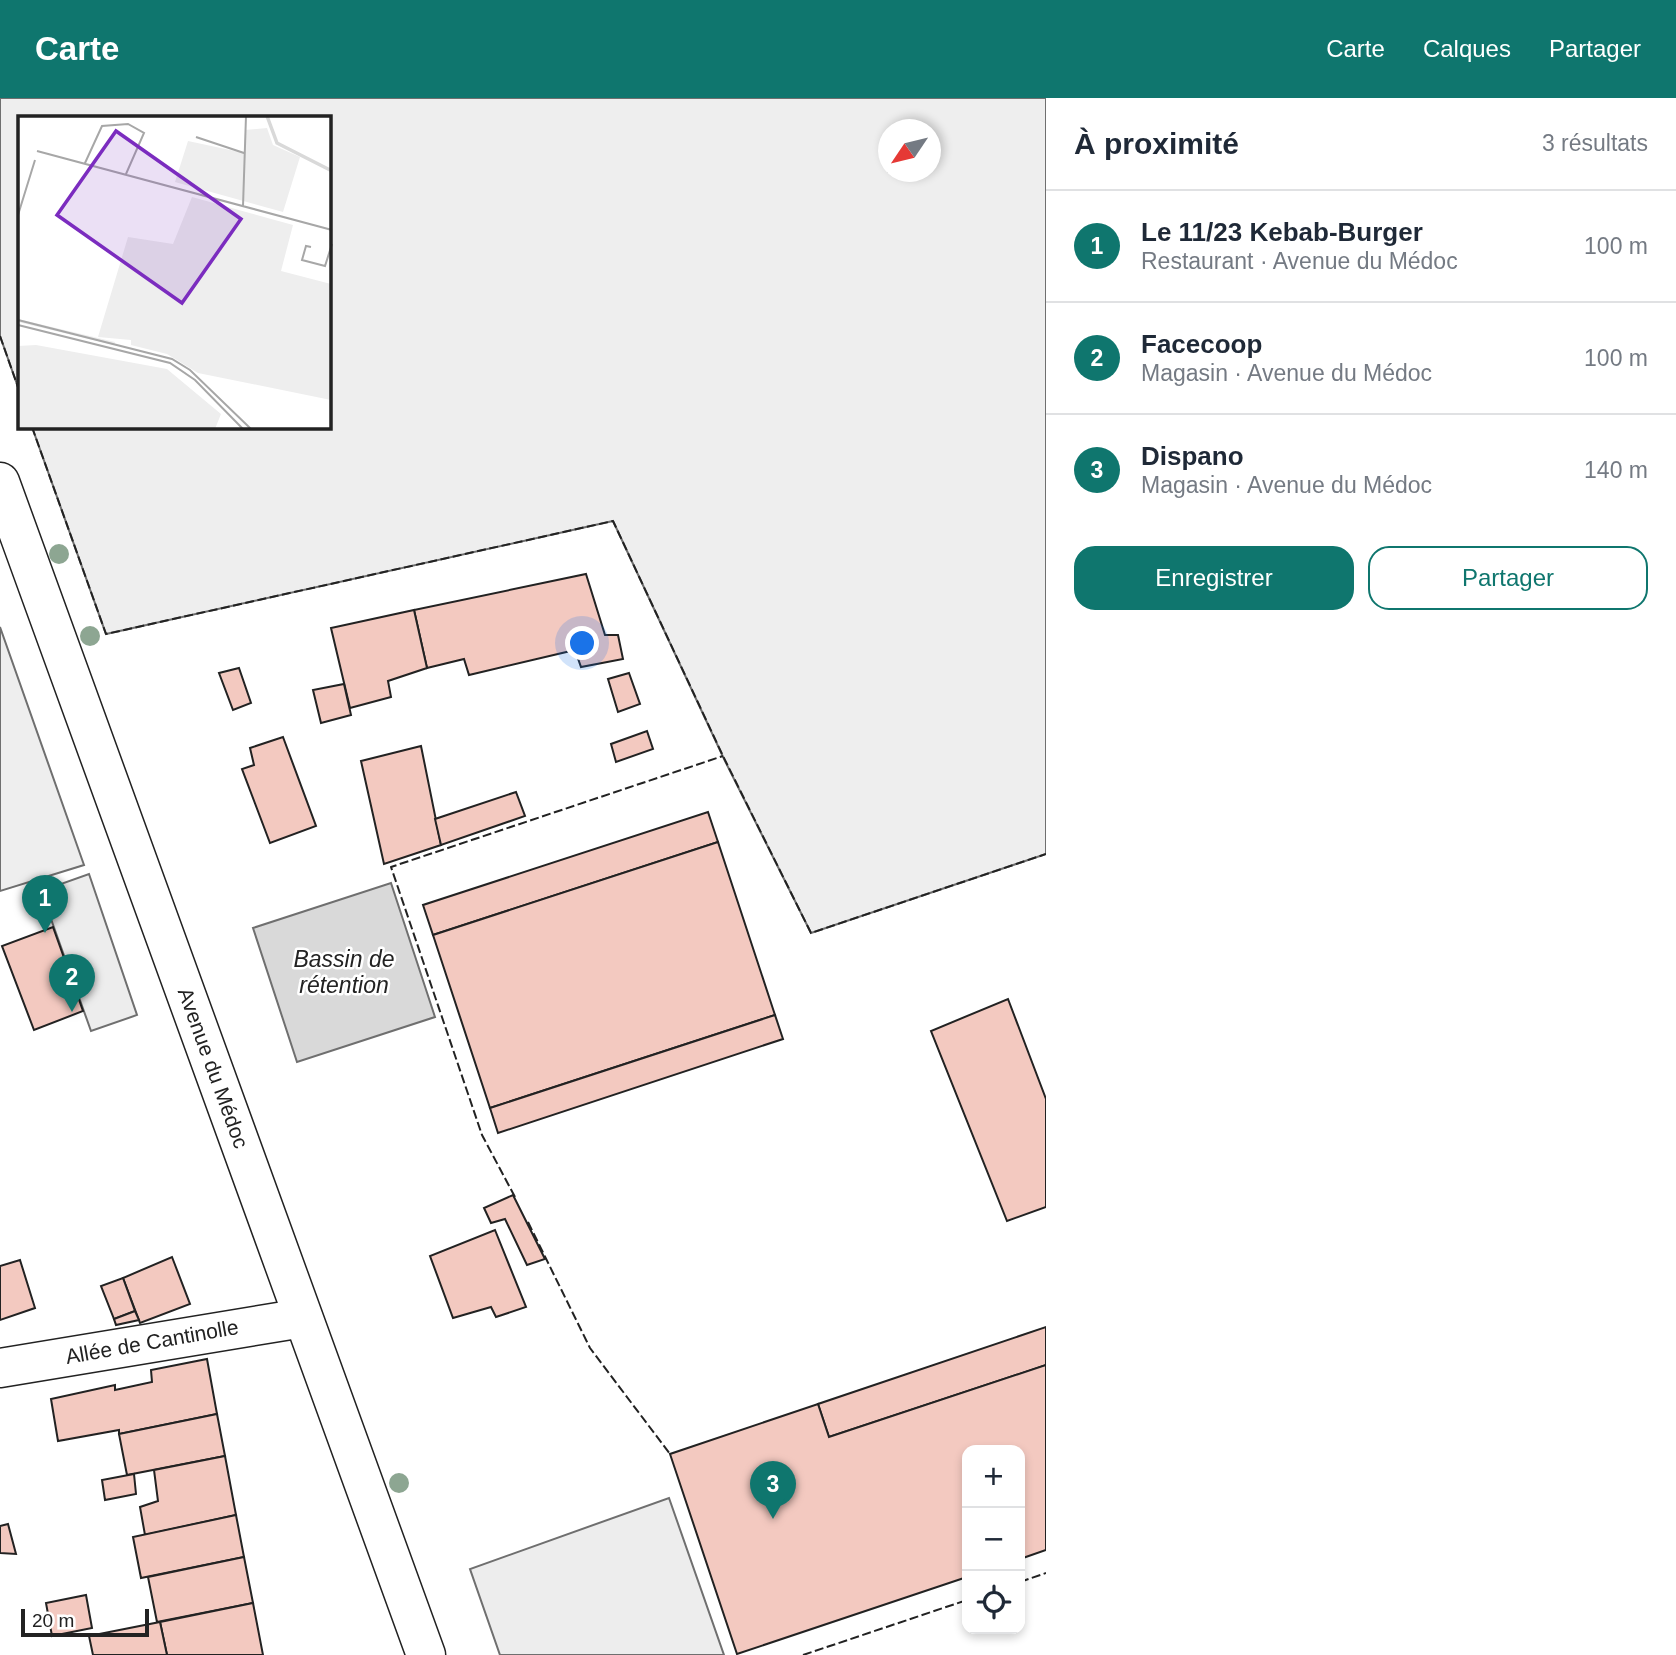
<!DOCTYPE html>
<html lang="fr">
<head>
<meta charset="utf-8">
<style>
	:root { --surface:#fff; --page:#f6f6f7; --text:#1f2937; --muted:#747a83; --line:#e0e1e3; --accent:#0f766e }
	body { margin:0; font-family:Helvetica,sans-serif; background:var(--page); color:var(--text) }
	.controls { position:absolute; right:21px; bottom:21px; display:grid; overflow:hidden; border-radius:14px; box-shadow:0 4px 10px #0003 }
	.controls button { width:63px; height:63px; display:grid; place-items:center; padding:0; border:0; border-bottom:2px solid var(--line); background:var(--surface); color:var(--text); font:35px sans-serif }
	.compass { position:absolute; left:878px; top:21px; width:63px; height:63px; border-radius:50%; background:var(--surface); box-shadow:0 4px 10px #0003; rotate:235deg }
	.scale { position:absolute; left:21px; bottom:18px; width:128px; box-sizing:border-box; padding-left:7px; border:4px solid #222; border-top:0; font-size:19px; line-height:24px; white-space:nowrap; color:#222; -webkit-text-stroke:5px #fff; paint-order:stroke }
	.you { position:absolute; left:583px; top:546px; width:24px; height:24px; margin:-18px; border:5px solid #fff; border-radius:50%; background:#1a73e8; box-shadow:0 0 0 10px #1a73e833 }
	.badge { display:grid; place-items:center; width:46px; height:46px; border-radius:50%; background:var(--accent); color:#fff; font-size:23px; font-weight:700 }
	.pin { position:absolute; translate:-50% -58px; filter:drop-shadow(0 2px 4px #0008) }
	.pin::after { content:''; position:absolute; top:37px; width:24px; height:21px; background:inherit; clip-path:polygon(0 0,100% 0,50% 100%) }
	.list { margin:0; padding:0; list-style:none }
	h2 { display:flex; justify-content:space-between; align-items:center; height:91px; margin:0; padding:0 28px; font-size:30px }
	h2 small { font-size:23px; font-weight:400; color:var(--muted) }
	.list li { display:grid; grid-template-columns:46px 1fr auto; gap:21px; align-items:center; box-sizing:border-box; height:112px; padding:0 28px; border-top:2px solid var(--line) }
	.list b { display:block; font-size:26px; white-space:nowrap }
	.list p { margin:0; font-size:23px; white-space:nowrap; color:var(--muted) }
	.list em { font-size:23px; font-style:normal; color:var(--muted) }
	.actions { display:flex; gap:14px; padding:21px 28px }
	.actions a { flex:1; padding:16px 0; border:2px solid var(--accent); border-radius:21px; text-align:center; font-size:24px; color:var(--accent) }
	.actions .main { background:var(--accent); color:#fff }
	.icon { flex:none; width:38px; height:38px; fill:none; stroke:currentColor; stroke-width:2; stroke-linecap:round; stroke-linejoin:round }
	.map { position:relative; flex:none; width:1046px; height:1557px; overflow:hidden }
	header { display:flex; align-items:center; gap:42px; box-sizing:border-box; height:98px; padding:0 35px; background:var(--accent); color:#fff }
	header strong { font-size:33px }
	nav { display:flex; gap:38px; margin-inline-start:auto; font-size:24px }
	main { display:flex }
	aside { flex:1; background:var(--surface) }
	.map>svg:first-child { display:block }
	.green { fill:#eee; stroke:#6f6f6f; stroke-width:2; fill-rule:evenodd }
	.parking { fill:#ededed; stroke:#6f6f6f; stroke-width:2 }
	.water { fill:#d9d9d9; stroke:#6f6f6f; stroke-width:2 }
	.building { fill:#f3c9c0; stroke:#222; stroke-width:2 }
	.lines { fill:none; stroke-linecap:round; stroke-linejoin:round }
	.minor-casing { stroke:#222; stroke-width:41 }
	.primary-casing { stroke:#222; stroke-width:41 }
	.minor { stroke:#fff; stroke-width:38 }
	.primary { stroke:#fff; stroke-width:38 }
	.fence { stroke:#222; stroke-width:2; stroke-dasharray:9 3.5; stroke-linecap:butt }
	.tree { fill:#8da692 }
	.labels { text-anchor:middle; stroke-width:5; stroke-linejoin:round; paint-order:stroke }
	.street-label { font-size:21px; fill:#222; stroke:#fff }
	.water-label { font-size:23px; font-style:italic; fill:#222; stroke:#fff }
	.inset-river { fill:none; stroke:#d9d9d9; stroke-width:3.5 }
	.inset-road { fill:none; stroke:#a7a7a7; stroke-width:2 }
	.view { fill:#7b2cbf; fill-opacity:0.15; stroke:#7b2cbf; stroke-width:3.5 }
	.inset-edge { fill:none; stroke:#222; stroke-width:3.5 }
</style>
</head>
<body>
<header>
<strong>Carte</strong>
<nav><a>Carte</a><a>Calques</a><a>Partager</a></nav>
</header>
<main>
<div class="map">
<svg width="1046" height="1557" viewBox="0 0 1046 1557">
	<rect width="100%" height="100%" fill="#fff"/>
	<g class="green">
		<path d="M0 0H1046V756L811 835 725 663 613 423 106 536 32 329H329V19H19V292L0 238ZM888 32H930V74H888Z"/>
		<polygon points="0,529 84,767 0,793"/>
	</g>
	<g class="parking">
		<polygon points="89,776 137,917 91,933 41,793"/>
		<polygon points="669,1400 724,1557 500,1557 470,1471"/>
	</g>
	<polygon class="water" points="391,785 435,919 297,964 253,830"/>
	<g class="building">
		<polygon points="586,476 605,537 618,537 623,561 581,569 575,552 469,577 464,561 427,570 414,512"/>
		<polygon points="414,512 427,570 388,583 391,599 350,610 331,530"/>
		<polygon points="239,570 251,605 233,612 219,575"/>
		<polygon points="629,575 640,606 618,614 608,581"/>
		<polygon points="344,586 351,617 321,625 313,592"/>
		<polygon points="647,633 653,651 616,664 611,646"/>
		<polygon points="283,639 316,728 270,745 242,671 254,667 250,650"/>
		<polygon points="421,648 441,747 384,766 361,663"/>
		<polygon points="516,694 525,718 441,747 435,721"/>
		<polygon points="708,714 718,744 433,837 423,807"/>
		<polygon points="718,744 775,917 490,1010 433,837"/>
		<polygon points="53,829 83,913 34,932 2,848"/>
		<polygon points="1008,901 1046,1001 1046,1109 1007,1123 931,933"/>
		<polygon points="775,917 783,941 498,1035 490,1010"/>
		<polygon points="513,1097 545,1161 527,1167 505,1121 491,1125 484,1110"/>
		<polygon points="495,1132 526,1209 496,1219 491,1209 453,1220 430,1158"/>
		<polygon points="172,1159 190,1206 140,1225 123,1180"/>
		<polygon points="20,1162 35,1210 0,1222 0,1168"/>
		<polygon points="123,1180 135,1213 114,1221 101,1188"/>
		<polygon points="135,1213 139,1222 116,1227 114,1221"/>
		<polygon points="1046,1229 1046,1267 829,1339 818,1306"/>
		<polygon points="207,1261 217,1316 119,1336 119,1332 58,1343 51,1301 115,1287 115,1292 152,1284 151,1272"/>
		<polygon points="1046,1267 1046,1452 1020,1461 1020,1352 967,1352 967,1479 737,1556 670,1356 818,1306 829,1339"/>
		<polygon points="217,1316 225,1358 127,1377 119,1336"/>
		<polygon points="225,1358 236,1417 145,1437 140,1409 158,1403 154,1372"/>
		<polygon points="134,1376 136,1396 105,1402 102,1382"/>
		<polygon points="236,1417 244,1459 141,1480 133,1439"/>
		<polygon points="8,1426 16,1456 0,1455 0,1428"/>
		<polygon points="244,1459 253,1505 157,1524 148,1479"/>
		<polygon points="86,1497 92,1530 52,1538 46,1505"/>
		<polygon points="253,1505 263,1557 167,1557 160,1524"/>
		<polygon points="160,1524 167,1557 93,1557 89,1538"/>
	</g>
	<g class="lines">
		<defs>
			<polyline id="minor" points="0,1270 303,1220"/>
			<polyline id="primary" points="0,384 426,1557"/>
		</defs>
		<use href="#minor" class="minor-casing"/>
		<use href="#primary" class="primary-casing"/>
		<use href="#minor" class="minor"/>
		<use href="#primary" class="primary"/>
		<g class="fence">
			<polyline points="0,238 19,292"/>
			<polyline points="32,329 106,536 613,423 723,658 811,835 1046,756"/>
			<polyline points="515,1099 482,1037 391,769 723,658"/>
			<polyline points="528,1124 590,1250 670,1356"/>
			<polyline points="1020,1484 1046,1475"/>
			<polyline points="803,1557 967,1502"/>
		</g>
	</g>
	<g class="tree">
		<circle cx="59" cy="456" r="10"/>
		<circle cx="90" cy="538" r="10"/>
		<circle cx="399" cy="1385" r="10"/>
	</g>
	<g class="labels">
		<g class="street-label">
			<text transform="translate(213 970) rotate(70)" y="7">Avenue du Médoc</text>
			<text transform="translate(152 1244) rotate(-10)" y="7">Allée de Cantinolle</text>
		</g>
		<g class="water-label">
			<text x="344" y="869">Bassin de<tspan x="344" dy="26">rétention</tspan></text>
		</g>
	</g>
	<g transform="translate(18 18)">
		<rect width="313" height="313" fill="#fff"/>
		<path d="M249 12 255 29 282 41 265 96 157 66 170 25 226 37 227 14ZM174 81 275 109 263 155 313 168V284L180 257 149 238 113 229V224L80 221 110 121 155 128ZM0 203 97 226 96 229 0 206ZM18 229 149 253 203 298 197 313H0V230Z" fill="#eee"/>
		<path class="inset-river" d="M249 0 259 27 314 55"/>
		<path class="inset-road" d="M178 21 226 37M19 35 314 114M67 47 84 10 110 8 126 17 108 58M225 90 228 0M0 99 17 44M293 131 288 130 284 144 307 150 314 128M0 204 154 243 172 254 233 313M0 209 152 247 177 264 225 313"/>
		<path class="view" d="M98 15 223 103 164 187 39 99Z"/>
		<rect width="313" height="313" class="inset-edge"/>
	</g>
</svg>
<div class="controls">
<button>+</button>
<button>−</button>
<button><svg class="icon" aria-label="locate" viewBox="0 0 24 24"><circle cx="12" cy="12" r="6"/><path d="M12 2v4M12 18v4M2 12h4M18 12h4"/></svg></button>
</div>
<svg class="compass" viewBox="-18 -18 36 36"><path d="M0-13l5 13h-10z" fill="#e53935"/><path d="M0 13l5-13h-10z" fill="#747a83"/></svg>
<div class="scale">20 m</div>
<div class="you"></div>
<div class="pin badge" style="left:45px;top:835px">1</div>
<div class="pin badge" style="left:72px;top:914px">2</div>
<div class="pin badge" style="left:773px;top:1421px">3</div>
</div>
<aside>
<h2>À proximité<small>3 résultats</small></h2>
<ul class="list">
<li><span class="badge">1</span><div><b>Le 11/23 Kebab-Burger</b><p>Restaurant · Avenue du Médoc</p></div><em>100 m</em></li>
<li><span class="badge">2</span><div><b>Facecoop</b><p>Magasin · Avenue du Médoc</p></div><em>100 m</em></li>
<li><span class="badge">3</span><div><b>Dispano</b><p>Magasin · Avenue du Médoc</p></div><em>140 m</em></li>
</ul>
<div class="actions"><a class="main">Enregistrer</a><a>Partager</a></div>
</aside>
</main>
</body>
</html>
